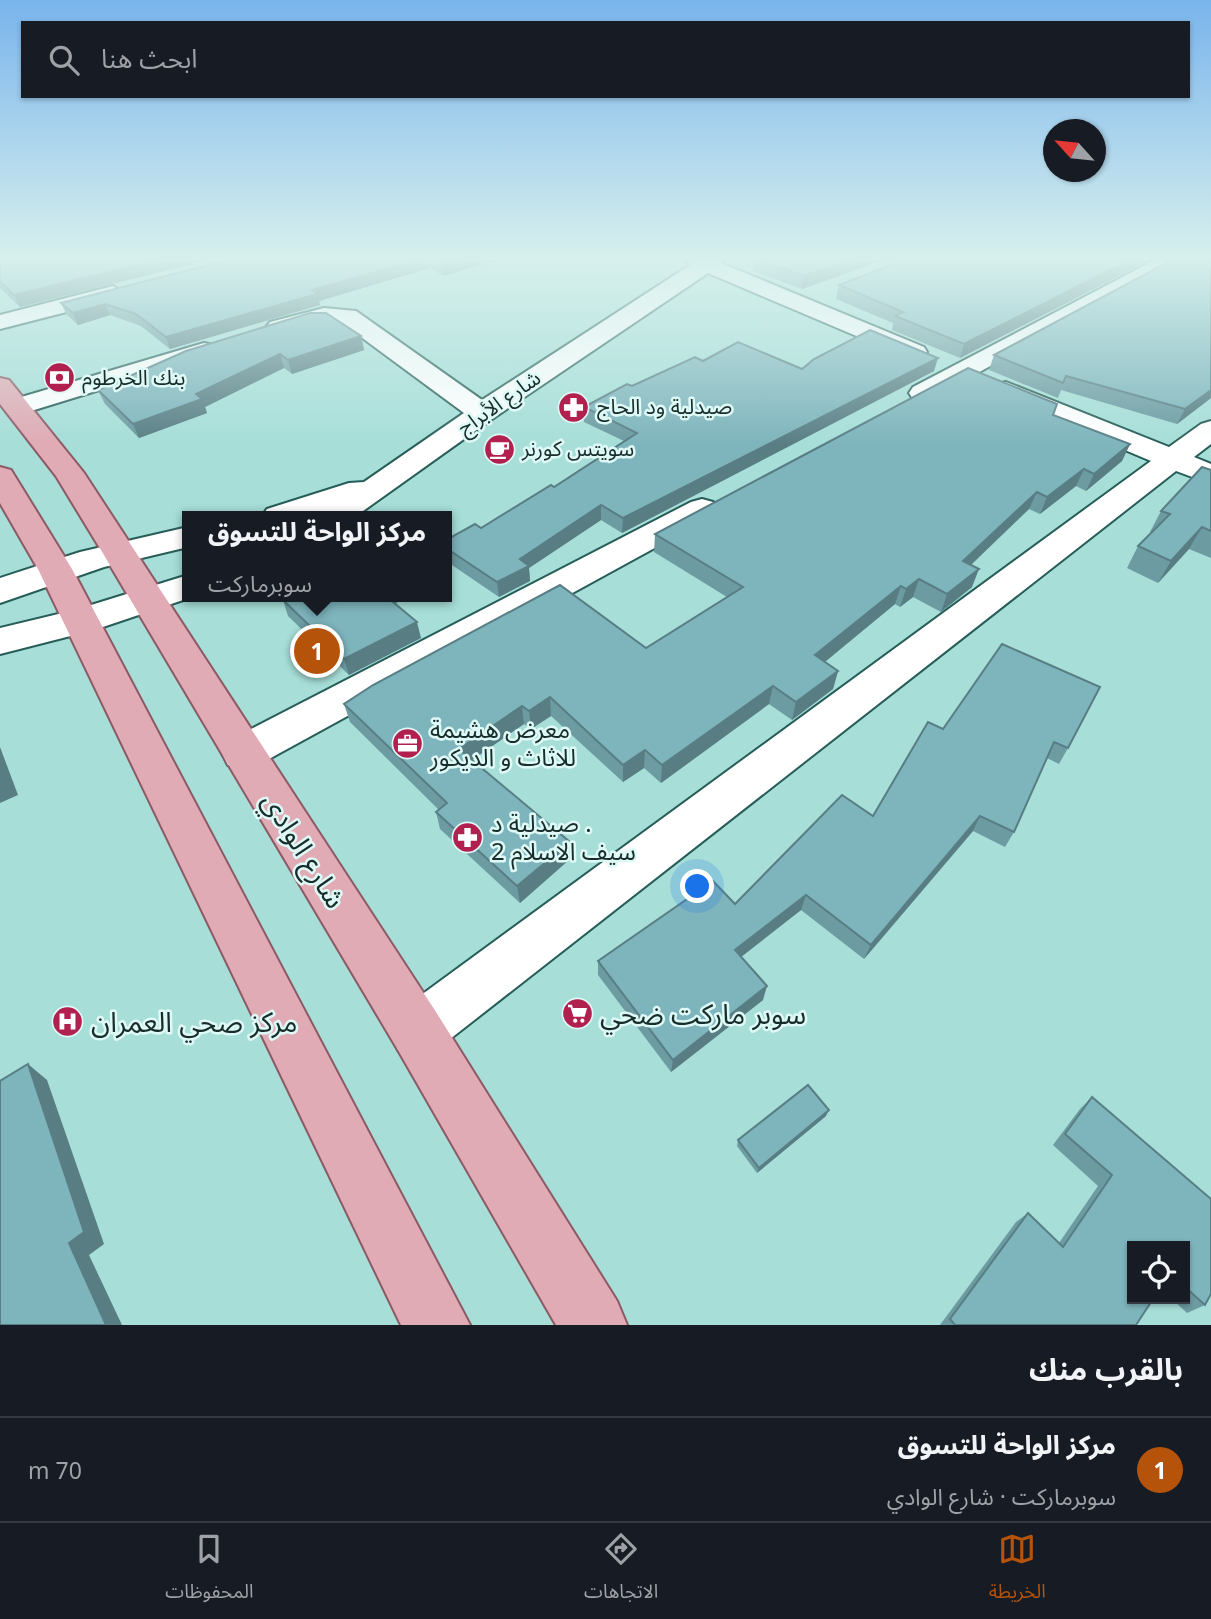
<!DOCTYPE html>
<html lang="ar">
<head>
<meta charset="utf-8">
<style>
	:root { --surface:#171b24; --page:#20242c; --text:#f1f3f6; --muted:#9ea1a6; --line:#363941; --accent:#b45309 }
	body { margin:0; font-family:"Noto Sans","Noto Sans Arabic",sans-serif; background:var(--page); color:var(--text); direction:rtl }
	.controls { position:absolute; right:21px; bottom:21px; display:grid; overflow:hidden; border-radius:0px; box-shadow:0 2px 5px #0004 }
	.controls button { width:63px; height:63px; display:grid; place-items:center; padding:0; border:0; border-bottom:2px solid var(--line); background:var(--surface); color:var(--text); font:35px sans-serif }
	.compass { position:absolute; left:1043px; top:119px; width:63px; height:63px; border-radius:50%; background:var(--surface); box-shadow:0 2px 5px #0004; rotate:297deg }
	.you { position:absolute; left:698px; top:887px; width:24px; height:24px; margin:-18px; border:5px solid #fff; border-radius:50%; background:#1a73e8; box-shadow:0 0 0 10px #1a73e833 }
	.badge { display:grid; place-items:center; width:46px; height:46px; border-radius:50%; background:var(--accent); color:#fff; font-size:23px; font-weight:700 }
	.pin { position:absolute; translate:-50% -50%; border:4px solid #fff; box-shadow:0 2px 7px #0006 }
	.popup { position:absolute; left:182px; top:511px; width:270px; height:91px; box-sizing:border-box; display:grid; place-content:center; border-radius:0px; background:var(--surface); filter:drop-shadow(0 2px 5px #0005); font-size:23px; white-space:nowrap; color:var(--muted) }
	.popup b { font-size:26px; color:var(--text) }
	.popup::after { content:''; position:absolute; left:50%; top:100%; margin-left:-14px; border:14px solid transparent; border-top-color:var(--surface) }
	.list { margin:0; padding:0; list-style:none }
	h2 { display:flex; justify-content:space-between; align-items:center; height:91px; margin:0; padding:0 28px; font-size:30px }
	h2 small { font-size:23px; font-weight:400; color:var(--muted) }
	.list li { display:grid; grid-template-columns:46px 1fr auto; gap:21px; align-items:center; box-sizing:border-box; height:105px; padding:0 28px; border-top:2px solid var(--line) }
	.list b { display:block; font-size:26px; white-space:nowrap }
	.list p { margin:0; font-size:23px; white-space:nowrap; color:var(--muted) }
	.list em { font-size:23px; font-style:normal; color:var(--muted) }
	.icon { flex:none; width:38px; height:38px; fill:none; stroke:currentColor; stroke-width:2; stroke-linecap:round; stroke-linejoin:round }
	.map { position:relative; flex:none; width:1211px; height:1325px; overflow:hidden; direction:ltr }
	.search { position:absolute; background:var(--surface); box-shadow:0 2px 5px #0004; left:21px; right:21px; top:21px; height:77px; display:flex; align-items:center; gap:18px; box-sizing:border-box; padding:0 24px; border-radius:0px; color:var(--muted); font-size:26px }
	.sheet { height:196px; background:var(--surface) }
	nav { display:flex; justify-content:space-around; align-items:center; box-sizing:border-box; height:98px; border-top:2px solid var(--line); background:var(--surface); font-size:19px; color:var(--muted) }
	nav a { display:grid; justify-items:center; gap:4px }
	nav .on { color:var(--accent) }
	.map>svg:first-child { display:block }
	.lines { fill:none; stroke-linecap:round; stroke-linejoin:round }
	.minor-casing { stroke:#275d58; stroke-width:4 }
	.major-casing { stroke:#8c5a65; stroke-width:4 }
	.minor { fill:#fff; fill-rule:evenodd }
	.major { fill:#e0abb5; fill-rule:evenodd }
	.wall { fill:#6c9ba2 }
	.shaded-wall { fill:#587e84 }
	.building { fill:#7eb4bc; stroke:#587e84; stroke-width:2 }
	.labels { text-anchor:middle; stroke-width:5; stroke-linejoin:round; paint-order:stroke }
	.far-poi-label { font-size:21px; fill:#172d2b; stroke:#def9f6; text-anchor:start }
	.far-street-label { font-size:21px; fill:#172d2b; stroke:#def9f6 }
	.poi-label { font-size:24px; fill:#172d2b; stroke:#def9f6; text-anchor:start }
	.near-street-label { font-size:28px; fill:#172d2b; stroke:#def9f6 }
	.near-poi-label { font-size:28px; fill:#172d2b; stroke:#def9f6; text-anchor:start }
</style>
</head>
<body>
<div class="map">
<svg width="1211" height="1325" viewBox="0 0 1211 1325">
	<rect width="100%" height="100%" fill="#a7ded8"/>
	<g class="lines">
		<defs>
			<g id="minor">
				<path d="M686 260H722L721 263 924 347 927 352 924 357H906L708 273 492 419 356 516H320L323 512 310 516H262L267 509 349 483 364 482 464 413 342 323C318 322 292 338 270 332L266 327 270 322 324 308 356 311 482 400 690 265Z"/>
				<polygon points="1155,260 1180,260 931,399 913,399 909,393 913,387"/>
				<polygon points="113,286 124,293 121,298 0,329 0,315"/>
				<polygon points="204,343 213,345 216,350 213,355 18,415 8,413 4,407 8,401"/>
				<polygon points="1006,382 1169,447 1201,424 1211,421 1211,444 1194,457 1211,464 1211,484 1176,471 436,1050 417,1058 398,1050 390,1031 398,1012 1151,461 997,396 993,390 997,384"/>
				<polygon points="702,499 713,502 718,509 713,516 258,765 243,770 228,765 222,753 228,741 691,502"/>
				<polygon points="188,527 188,547 104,567 0,603 0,578 80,552"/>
				<polygon points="188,575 188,597 192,597 94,630 0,654 0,628 75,610"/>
			</g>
			<g id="major">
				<polygon points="0,378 9,380 84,473 436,1012 617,1301 627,1325 556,1325 398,1050 101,550 56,476 0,404"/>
				<polygon points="0,467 11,470 72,569 470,1325 401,1325 38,569 0,503"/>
			</g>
		</defs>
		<use href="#minor" class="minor-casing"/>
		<use href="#major" class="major-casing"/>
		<use href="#minor" class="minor"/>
		<use href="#major" class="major"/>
	</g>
	<g class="wall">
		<polygon points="0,260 208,260 20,307 0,288"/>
		<polygon points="228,260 498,260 443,276 430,268 319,301 320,305 170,349 141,326 110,315 78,325 66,314 61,303"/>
		<polygon points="754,260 883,260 802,289 753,271"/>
		<polygon points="1150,260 960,358 892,330 893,323 836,299 839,285"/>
		<polygon points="361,336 364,350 292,374 284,368 205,407 207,413 139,438 105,404 98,390"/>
		<polygon points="994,355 1211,398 1177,424 1061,390 1058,398 989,370"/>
		<polygon points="703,361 802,369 934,371 622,533 601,520 529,568 530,581 499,597 446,561 446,540 481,528 554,487 624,441 584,422 584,407 632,386"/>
		<polygon points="1053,415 1130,444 1122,461 1086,491 1076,486 1040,514 1029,509 971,565 972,587 941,612 913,597 900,607 895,604 825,662 838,671 833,689 792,720 769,704 661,783 644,768 623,782 551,716 531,729 524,724 472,760 570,859 520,903 440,829 436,812 439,810 350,722 344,704 646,648 727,597 654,552 655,534"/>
		<polygon points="1211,470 1211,558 1189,549 1158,583 1127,568 1138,546 1152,533 1150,532 1161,511"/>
		<polygon points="283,600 402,600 395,603 421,638 349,675 288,616"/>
		<polygon points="1002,644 1068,748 1059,764 1047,758 1014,832 1005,847 973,831 864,959 801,910 741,957 763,1000 671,1072 598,975 598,961 735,904 873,816 943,729"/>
		<polygon points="1092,1097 1211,1199 1211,1294 1205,1305 1187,1313 1172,1299 1185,1299 1185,1246 1132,1246 1132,1299 1153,1299 1136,1325 940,1325 1016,1222 1028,1213 1059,1243 1098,1186 1053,1145 1080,1109"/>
		<polygon points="826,1116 757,1173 737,1146 738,1140"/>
	</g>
	<g class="shaded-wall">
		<polygon points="159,260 208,260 20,307 14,295"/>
		<polygon points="419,260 429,260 430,268 319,301 320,305 170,349 166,337 312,290"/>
		<polygon points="458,260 498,260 443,276 442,264"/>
		<polygon points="850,260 883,260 802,289 804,276"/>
		<polygon points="1130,260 1150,260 960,358 964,344"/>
		<polygon points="105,304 110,315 78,325 73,313"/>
		<polygon points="361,336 364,350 292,374 288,360"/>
		<polygon points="280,354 284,368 205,407 207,413 139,438 133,424"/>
		<polygon points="938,358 934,371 622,533 623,518"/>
		<polygon points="1211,390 1211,398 1177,424 1185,409"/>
		<polygon points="1130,444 1122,461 1086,491 1094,474"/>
		<polygon points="1084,469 1076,486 1040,514 1047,497"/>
		<polygon points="1037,492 1029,509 956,579 963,561"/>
		<polygon points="601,505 601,520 529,568 530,581 499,597 497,582 520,559"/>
		<polygon points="1202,527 1189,549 1158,583 1171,561"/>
		<polygon points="979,569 972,587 941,612 947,594"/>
		<polygon points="919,579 913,597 900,607 906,589"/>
		<polygon points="901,586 895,604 810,674 815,655"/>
		<polygon points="383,597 401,597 402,600 386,608"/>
		<polygon points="417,622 421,638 349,675 344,659"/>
		<polygon points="838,671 833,689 792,720 796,702"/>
		<polygon points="773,686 769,704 661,783 662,765"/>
		<polygon points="550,697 551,716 531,729 529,711"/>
		<polygon points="522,706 524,724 462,767 459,749"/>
		<polygon points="0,747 18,795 0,803"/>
		<polygon points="645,750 644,768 623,782 623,765"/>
		<polygon points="980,816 973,831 864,959 871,945"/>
		<polygon points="570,842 570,859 520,903 517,886"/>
		<polygon points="806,895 801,910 732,964 735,950"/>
		<polygon points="767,986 763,1000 671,1072 673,1060"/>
		<polygon points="28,1064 47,1080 104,1244 89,1255 122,1325 106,1325 69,1243"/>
		<polygon points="829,1110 826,1116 757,1173 759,1168"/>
	</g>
	<g class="building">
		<polygon points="0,260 159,260 14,295 0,281"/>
		<polygon points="228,260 419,260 312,290 317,294 166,337 136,314 105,304 73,313 61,303"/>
		<polygon points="434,260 458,260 442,264"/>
		<polygon points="759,260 850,260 804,276"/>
		<polygon points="904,260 1130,260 964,344 895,316 903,312 839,285"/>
		<polygon points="1172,260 1211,260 1211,390 1185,409 1066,376 1063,383 994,355"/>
		<polygon points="310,313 326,313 361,336 288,360 280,354 196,394 202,399 133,424 98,390 186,351"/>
		<polygon points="870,330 938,358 623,518 601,505 520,559 529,566 497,582 446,548 446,540 475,524 481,528 551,485 554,487 637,433 584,407 627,384 632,386 695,357 703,361 738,342 802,369 814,359"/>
		<polygon points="968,368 1057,404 1053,415 1130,444 1094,474 1084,469 1047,497 1037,492 963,561 979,569 947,594 919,579 906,589 901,586 815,655 838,671 796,702 773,686 662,765 645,750 623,765 550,697 529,711 522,706 459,749 570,842 517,886 436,812 447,803 344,704 373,685 560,585 646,648 743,587 655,534"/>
		<polygon points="1202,467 1211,470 1211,531 1202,527 1171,561 1138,546 1170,514 1161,511"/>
		<polygon points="290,597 387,597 417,622 344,659 283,600"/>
		<polygon points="1002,644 1100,687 1068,748 1054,742 1014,832 980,816 871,945 806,895 735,950 767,986 673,1060 598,961 713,881 735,904 842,795 873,816 928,722 943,729"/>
		<polygon points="28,1064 84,1232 69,1243 106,1325 0,1325 0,1081"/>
		<polygon points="808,1085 829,1110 759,1168 738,1140"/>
		<polygon points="1092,1097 1211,1199 1211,1294 1205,1305 1185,1287 1185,1246 1132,1246 1132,1299 1153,1299 1136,1325 955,1325 950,1319 1028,1213 1063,1247 1112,1175 1065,1134"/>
	</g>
	<linearGradient id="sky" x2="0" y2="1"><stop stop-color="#79b4ec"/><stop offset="0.58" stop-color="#d7f0ed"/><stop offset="1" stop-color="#d7f0ed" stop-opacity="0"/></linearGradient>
	<rect width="1211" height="445" fill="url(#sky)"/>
	<defs>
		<symbol id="bank-disc" viewBox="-11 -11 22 22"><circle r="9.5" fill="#b1204f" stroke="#def9f6"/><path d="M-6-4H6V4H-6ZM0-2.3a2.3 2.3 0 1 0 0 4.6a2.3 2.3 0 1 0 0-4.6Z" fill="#fff"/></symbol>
		<symbol id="pharmacy-disc" viewBox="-11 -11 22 22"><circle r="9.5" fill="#b1204f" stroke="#def9f6"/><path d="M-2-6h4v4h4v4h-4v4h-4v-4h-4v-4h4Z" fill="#fff"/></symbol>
		<symbol id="cafe-disc" viewBox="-11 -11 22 22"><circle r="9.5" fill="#b1204f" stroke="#def9f6"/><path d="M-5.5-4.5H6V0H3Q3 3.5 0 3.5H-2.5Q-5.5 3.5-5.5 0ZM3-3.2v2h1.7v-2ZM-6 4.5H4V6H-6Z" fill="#fff"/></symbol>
		<symbol id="office-disc" viewBox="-11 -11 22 22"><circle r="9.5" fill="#b1204f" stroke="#def9f6"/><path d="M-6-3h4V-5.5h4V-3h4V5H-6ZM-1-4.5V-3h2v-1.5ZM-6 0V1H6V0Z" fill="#fff"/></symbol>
		<symbol id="supermarket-disc" viewBox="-11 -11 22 22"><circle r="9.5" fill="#b1204f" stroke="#def9f6"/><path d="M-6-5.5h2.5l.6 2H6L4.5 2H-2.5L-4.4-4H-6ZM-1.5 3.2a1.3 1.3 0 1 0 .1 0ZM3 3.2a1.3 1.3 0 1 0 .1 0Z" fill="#fff"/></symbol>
		<symbol id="hospital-disc" viewBox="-11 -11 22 22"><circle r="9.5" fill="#b1204f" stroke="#def9f6"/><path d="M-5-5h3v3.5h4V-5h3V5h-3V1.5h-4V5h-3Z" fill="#fff"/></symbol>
	</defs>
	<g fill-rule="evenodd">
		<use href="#bank-disc" x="42" y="360" width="35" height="35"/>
		<use href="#pharmacy-disc" x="556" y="390" width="35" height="35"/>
		<use href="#cafe-disc" x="482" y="432" width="35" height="35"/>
		<use href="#office-disc" x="390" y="726" width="35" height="35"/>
		<use href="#pharmacy-disc" x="450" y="820" width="35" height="35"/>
		<use href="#supermarket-disc" x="560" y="996" width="35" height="35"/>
		<use href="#hospital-disc" x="50" y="1004" width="35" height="35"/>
	</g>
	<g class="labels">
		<g class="far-poi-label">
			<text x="82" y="385">بنك الخرطوم</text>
			<text x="597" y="414">صيدلية ود الحاج</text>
			<text x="522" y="456">سويتس كورنر</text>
		</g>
		<g class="far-street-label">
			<text transform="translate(499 403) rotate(-35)" y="7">شارع الأبراج</text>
		</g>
		<g class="poi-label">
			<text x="430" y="738">معرض هشيمة<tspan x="430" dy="28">للاثاث و الديكور</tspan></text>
			<text x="491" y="832">صيدلية د .<tspan x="491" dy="28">سيف الاسلام 2</tspan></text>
		</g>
		<g class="near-street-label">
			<text transform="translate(304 850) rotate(58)" y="10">شارع الوادي</text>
		</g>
		<g class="near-poi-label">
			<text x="600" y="1024">سوبر ماركت ضحي</text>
			<text x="91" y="1032">مركز صحي العمران</text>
		</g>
	</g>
</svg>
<div class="controls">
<button><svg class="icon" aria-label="locate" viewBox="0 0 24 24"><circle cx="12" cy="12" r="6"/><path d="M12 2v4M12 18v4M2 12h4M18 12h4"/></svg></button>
</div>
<svg class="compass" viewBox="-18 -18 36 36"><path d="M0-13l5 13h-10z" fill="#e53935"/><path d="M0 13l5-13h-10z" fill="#9ea1a6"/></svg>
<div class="you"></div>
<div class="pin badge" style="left:317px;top:651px">1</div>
<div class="popup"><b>مركز الواحة للتسوق</b>سوبرماركت</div>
<div class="search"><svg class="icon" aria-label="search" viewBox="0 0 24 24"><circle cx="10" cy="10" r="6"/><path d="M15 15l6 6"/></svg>ابحث هنا</div>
</div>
<section class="sheet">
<h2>بالقرب منك<small></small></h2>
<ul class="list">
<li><span class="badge">1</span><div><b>مركز الواحة للتسوق</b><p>سوبرماركت · شارع الوادي</p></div><em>70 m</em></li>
</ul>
</section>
<nav>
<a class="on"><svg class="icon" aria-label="map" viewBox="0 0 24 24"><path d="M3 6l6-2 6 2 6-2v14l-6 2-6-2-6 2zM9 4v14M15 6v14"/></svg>الخريطة</a>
<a><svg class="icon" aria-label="directions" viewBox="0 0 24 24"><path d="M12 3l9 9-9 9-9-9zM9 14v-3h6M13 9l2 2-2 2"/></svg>الاتجاهات</a>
<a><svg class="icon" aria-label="saved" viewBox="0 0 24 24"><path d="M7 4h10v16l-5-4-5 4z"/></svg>المحفوظات</a>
</nav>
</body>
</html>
